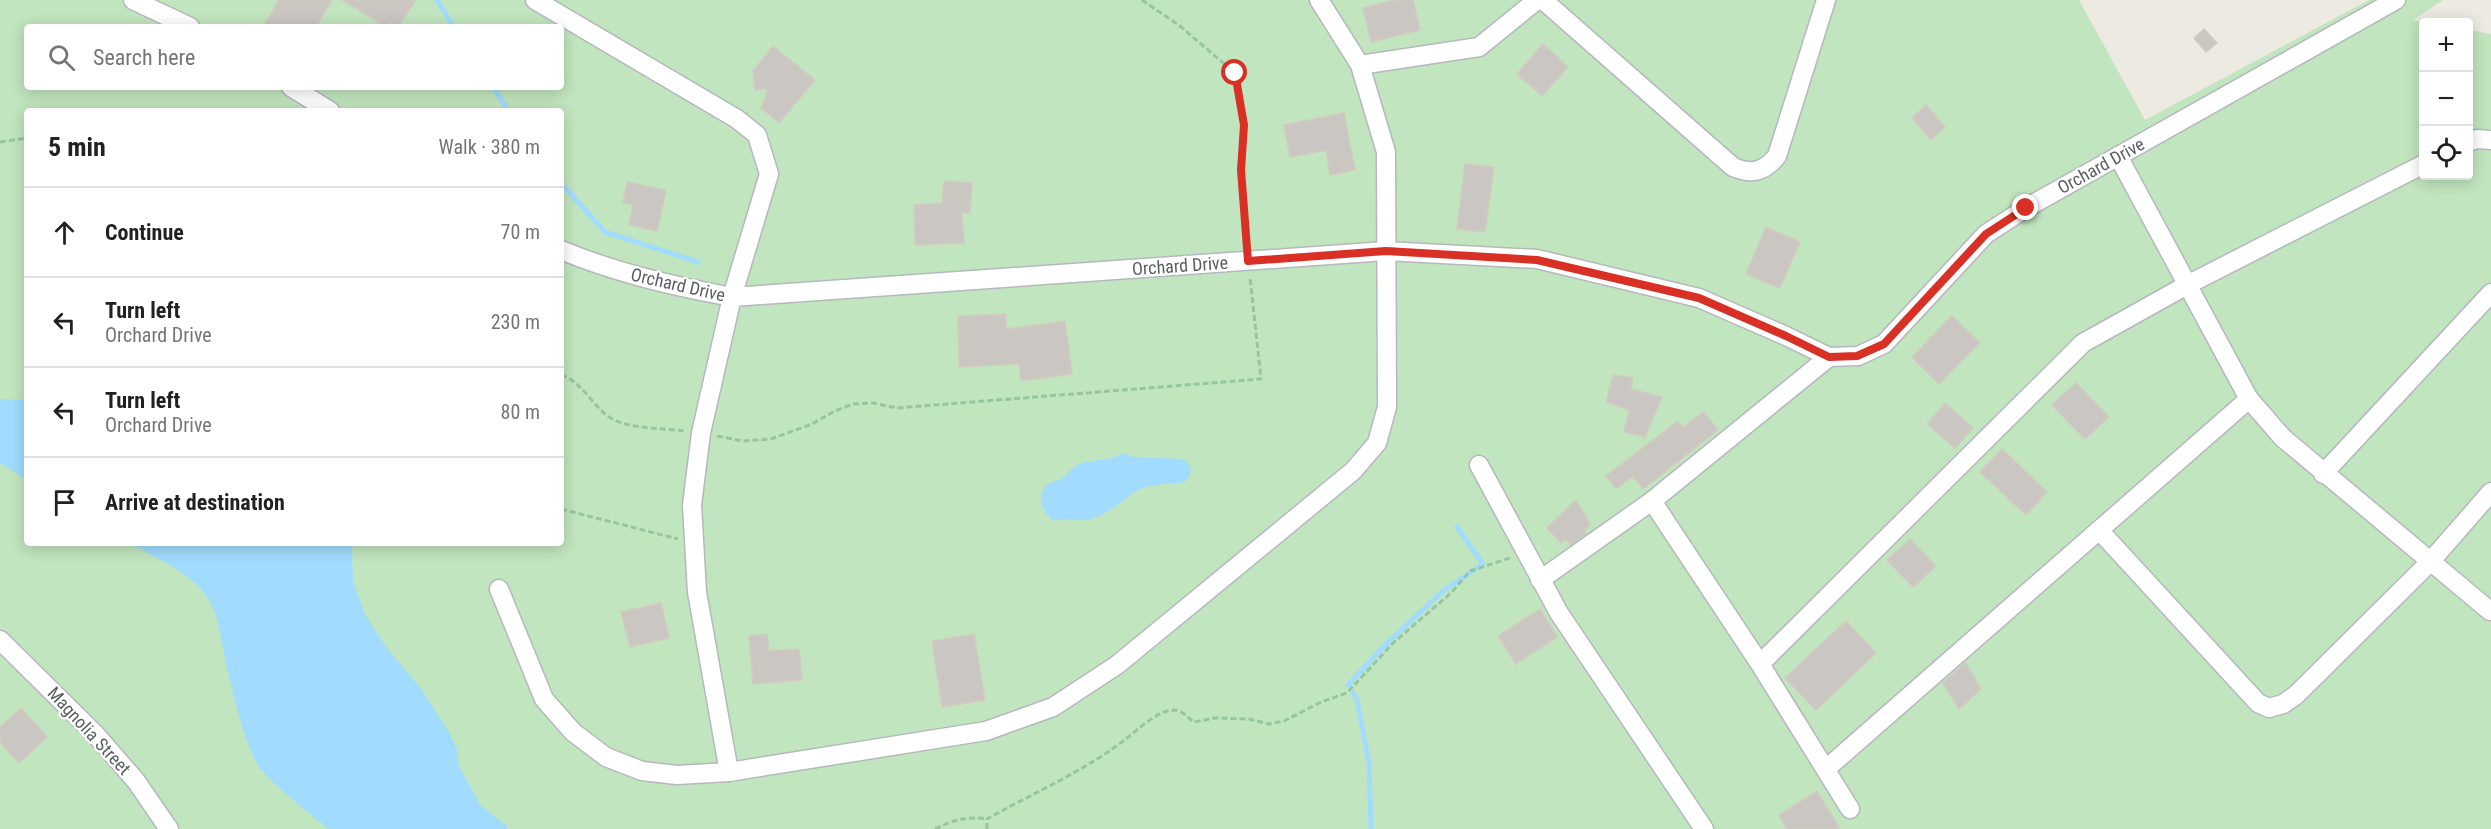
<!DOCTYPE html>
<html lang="en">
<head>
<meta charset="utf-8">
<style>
	:root { --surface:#fff; --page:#f2f2f2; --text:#202124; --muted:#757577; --line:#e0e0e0 }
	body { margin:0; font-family:"Roboto Condensed",sans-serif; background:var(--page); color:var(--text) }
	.controls { position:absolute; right:18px; top:18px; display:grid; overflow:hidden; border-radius:6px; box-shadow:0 3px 15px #0003 }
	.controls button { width:54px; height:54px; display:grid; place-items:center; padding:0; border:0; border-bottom:2px solid var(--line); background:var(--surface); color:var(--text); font:30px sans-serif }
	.stop { position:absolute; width:18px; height:18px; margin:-14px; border:4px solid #d93025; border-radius:50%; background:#fff }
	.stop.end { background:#d93025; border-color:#fff; box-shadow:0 2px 6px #0008 }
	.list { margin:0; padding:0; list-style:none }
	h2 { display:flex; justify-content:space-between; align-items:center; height:78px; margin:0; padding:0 24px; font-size:26px }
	h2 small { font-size:20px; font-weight:400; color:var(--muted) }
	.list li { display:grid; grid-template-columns:39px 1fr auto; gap:18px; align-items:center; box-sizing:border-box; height:90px; padding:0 24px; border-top:2px solid var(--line) }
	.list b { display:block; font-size:22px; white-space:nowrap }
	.list p { margin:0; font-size:20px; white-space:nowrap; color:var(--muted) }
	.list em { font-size:20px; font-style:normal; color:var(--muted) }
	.icon { flex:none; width:33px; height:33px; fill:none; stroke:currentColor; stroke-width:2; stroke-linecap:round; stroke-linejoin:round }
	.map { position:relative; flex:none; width:2491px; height:829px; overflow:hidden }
	.search { position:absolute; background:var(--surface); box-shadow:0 3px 15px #0003; left:24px; top:24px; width:540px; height:66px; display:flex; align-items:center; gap:15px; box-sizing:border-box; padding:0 21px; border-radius:6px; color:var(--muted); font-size:22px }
	.panel { position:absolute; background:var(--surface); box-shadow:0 3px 15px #0003; left:24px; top:108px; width:540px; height:438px; border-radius:6px }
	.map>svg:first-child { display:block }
	.green { fill:#c1e5be; fill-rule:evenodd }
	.water { fill:#a1dcfe }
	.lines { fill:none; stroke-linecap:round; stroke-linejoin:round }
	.stream { stroke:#a1dcfe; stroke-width:5 }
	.building { fill:#cac6c1; stroke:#d2cbc0; stroke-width:1.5 }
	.minor-casing { stroke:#b5b8bc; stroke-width:21 }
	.path { stroke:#97c5a2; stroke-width:3; stroke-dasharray:6 3; stroke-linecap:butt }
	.minor { stroke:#fff; stroke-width:18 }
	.route { stroke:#d93025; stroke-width:8 }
	.labels { text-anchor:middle; stroke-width:4.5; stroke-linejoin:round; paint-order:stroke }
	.street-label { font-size:18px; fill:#5a5e63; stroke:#fff }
</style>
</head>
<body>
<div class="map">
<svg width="2491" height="829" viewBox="0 0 2491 829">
	<rect width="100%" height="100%" fill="#edeae2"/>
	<path class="green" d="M0 0H2079L2145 120 2369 0H2443L2413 20 2424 22V176H2468L2469 30 2491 34V829H507L508 827 493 829H0ZM27 27H561V87H27ZM27 111H561V543H27Z"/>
	<g class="water">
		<polygon points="0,399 27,400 27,480 0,463"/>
		<path d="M1123 453 1135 457 1183 459 1191 467 1190 475 1185 482C1168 485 1151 482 1135 492 1120 502 1108 514 1091 519 1079 523 1066 517 1054 521 1043 514 1035 495 1047 485 1052 481 1059 481 1064 477 1069 473 1072 467 1078 465 1093 458 1110 462 1123 453Z"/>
		<path d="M129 543H352L353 582 366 616 386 647 420 687 450 734 457 749 459 766 480 805 508 827 507 829H328C314 817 263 777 257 764 243 737 234 698 227 668 220 638 220 605 195 583 176 566 151 555 129 543Z"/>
	</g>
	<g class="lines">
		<g class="stream">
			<polyline points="437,0 454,27"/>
			<polyline points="493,87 509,111"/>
			<polyline points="561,183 605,232 698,262"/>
			<polyline points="1350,687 1348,685 1384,646 1444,590 1483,564 1457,527"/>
			<polyline points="1353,693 1357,700 1369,764 1371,829"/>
		</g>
	</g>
	<g class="building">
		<polygon points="279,0 332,0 316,27 263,27"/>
		<polygon points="342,0 416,0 398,27 389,22 385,26"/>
		<polygon points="1395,0 1413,0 1420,30 1371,42 1363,8"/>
		<polygon points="2204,29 2217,43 2206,52 2194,38"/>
		<polygon points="1543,44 1568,67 1542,96 1517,74"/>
		<polygon points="773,46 815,80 779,123 761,108 768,89 755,90 753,71"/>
		<polygon points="1926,105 1945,127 1931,140 1912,118"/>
		<polygon points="1344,113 1355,170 1330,175 1326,150 1290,157 1284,125"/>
		<polygon points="1465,164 1494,167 1485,232 1457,229"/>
		<polygon points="944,181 972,183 970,213 962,213 964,243 915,245 914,205 942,203"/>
		<polygon points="627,182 666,190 657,231 629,225 633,205 623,203"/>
		<polygon points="1766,227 1800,242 1780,288 1746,274"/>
		<polygon points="1006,314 1006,329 1065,321 1072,374 1021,381 1019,364 959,367 958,316"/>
		<polygon points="1952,316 1980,343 1939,384 1912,357"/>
		<polygon points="1613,375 1633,378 1631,389 1662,397 1645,437 1624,432 1629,410 1606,402"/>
		<polygon points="2076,383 2109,417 2085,439 2052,405"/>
		<polygon points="1945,403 1973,428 1955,448 1927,424"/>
		<polygon points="1704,412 1718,430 1643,489 1633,476 1616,489 1606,476 1677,422 1683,427"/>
		<polygon points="2002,449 2047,492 2026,515 1980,472"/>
		<polygon points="1576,500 1590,524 1584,531 1586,534 1570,545 1567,539 1561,543 1547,528"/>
		<polygon points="1910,539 1936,566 1913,587 1887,560"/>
		<polygon points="661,603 669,638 630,647 621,612"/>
		<polygon points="1540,609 1557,637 1516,664 1498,636"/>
		<polygon points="1846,621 1876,653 1816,710 1785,678"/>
		<polygon points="767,634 769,651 799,649 802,680 753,684 749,636"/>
		<polygon points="974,634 985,700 942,707 932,641"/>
		<polygon points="1966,663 1981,689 1959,709 1943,683"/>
		<polygon points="21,708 47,737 19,763 0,742 0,727"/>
		<polygon points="1817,791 1840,829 1787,829 1779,815"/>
	</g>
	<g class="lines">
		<defs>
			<g id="minor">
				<polyline points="133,0 190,27"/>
				<polyline points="535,0 737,119 757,135 769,174 732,297 701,433 692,505 697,592 729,772"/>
				<path d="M1543 0 1733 167C1752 175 1764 172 1777 156L1826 0"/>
				<polyline points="1360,65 1479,47 1537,0"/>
				<polyline points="291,87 330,111"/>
				<polyline points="2468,142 2477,139 2491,140"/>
				<polyline points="2118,156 2249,399 2283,438 2490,611"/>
				<path d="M561 250C616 273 673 286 732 297L1386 251 1537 259 1699 298 1786 336 1829 357 1858 356 1884 344 1986 234 2026 208 2396 0"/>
				<polyline points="1479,465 1559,613 1704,829"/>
				<polyline points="2323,474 2491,293"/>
				<polyline points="1652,501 1760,664 1850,809"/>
				<polyline points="2099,530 2258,703 2269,708 2283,704 2296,695 2430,562 2491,492"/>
				<polyline points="1540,580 1652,501 1829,357"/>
				<polyline points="499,589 544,699 573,732 606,757 642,771 677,775 729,772 986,731 1053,707 1117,665 1353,471 1377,443 1387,407 1386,152 1360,65 1319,0"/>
				<polyline points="0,640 95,734 136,781 169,829"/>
				<polyline points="1760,664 2083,343 2187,285 2424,164"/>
				<polyline points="1826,769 2249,399"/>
			</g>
		</defs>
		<use href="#minor" class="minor-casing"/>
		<g class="path">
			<polyline points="1142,0 1180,26 1235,73 1244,125 1241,170 1247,243"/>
			<polyline points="0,142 27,138"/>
			<path d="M561 375C584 382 593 409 614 420 634 429 662 428 684 431"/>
			<polyline points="717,436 743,441 771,439 812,424 835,411 853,404 873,403 897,408 1261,379 1250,277"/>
			<polyline points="561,509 678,539"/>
			<path d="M935 829C953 820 968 816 987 819"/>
			<path d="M987 829V819C1033 793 1085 771 1127 738 1140 728 1157 711 1174 710 1182 710 1188 718 1194 722L1215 718 1249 719 1269 724 1284 721 1321 702 1347 693 1393 643 1451 593 1470 571 1510 558"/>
		</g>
		<use href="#minor" class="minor"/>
	</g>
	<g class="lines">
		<polyline class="route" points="1235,73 1244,125 1241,170 1248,261 1386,251 1537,260 1699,298 1786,336 1829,357 1857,356 1884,344 1986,234 2026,208"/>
	</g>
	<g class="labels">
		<g class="street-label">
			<text transform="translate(2101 166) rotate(-29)" y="6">Orchard Drive</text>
			<text transform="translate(1180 266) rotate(-4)" y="6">Orchard Drive</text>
			<text transform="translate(678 285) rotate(13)" y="6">Orchard Drive</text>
			<text transform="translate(89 731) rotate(47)" y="6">Magnolia Street</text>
		</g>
	</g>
</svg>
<div class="controls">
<button>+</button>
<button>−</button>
<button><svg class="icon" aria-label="locate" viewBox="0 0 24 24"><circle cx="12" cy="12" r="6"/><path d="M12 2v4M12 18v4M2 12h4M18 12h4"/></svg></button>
</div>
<div class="stop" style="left:1235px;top:73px"></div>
<div class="stop end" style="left:2026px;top:208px"></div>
<div class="search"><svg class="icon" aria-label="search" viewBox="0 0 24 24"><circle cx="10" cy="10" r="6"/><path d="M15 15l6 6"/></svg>Search here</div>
<section class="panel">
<h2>5 min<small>Walk · 380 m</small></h2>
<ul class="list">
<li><svg class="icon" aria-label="ahead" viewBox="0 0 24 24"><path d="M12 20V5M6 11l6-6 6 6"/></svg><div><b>Continue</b></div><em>70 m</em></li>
<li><svg class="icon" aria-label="left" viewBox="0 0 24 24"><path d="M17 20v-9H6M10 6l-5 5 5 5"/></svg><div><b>Turn left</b><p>Orchard Drive</p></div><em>230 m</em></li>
<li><svg class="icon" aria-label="left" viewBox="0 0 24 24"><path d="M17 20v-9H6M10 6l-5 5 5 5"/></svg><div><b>Turn left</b><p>Orchard Drive</p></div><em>80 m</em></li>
<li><svg class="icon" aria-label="arrive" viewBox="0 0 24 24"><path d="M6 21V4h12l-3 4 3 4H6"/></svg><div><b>Arrive at destination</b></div></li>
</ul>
</section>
</div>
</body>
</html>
